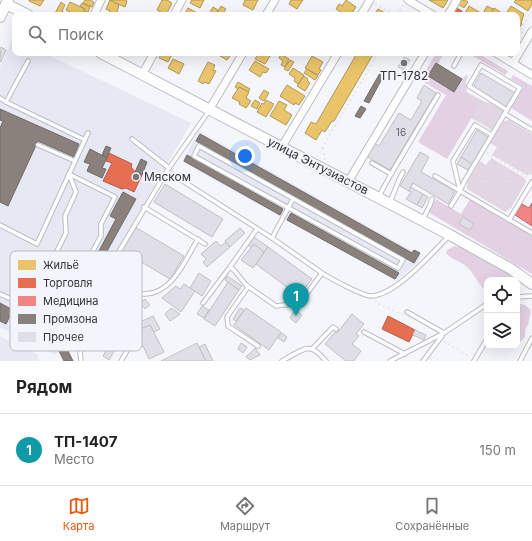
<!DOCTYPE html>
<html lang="ru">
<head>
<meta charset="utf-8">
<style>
	:root { --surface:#fff; --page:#f2f2f2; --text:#222; --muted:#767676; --line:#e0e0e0; --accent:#ea580c }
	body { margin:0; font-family:Inter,sans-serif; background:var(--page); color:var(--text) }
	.controls { position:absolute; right:12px; bottom:12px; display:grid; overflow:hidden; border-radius:8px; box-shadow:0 4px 16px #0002 }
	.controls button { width:36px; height:36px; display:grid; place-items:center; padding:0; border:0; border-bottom:1px solid var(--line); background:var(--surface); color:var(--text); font:20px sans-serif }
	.you { position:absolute; left:245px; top:156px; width:14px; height:14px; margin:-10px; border:3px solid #fff; border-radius:50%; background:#1a73e8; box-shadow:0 0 0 6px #1a73e833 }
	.badge { display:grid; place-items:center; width:26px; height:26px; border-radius:50%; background:var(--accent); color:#fff; font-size:13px; font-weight:700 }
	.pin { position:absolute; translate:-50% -33px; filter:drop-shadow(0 1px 2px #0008) }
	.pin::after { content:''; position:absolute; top:21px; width:14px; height:12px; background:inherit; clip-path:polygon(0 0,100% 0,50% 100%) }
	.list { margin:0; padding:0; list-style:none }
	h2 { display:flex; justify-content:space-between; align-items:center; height:52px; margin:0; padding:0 16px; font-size:17px }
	h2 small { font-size:13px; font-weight:400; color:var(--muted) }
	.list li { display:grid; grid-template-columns:26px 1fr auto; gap:12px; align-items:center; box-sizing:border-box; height:72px; padding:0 16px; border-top:1px solid var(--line) }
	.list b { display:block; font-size:15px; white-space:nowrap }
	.list p { margin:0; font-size:13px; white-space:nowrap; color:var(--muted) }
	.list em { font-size:13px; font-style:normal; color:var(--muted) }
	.icon { flex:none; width:22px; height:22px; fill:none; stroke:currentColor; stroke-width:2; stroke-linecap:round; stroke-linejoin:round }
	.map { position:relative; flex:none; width:532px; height:361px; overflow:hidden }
	.search { position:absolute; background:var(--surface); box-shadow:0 4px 16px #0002; left:12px; right:12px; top:12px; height:44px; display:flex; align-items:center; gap:10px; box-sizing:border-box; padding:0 14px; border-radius:8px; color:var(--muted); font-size:15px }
	.sheet { height:124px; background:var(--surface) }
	nav { display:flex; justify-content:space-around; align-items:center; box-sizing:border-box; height:56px; border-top:1px solid var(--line); background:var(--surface); font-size:11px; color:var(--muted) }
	nav a { display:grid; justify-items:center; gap:2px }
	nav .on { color:var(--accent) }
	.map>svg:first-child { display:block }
	.built { fill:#e6e8f4 }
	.green { fill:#e1d6e2 }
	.forest { fill:#e3d1e3 }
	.homes { fill:#e9c46a; stroke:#b2985b }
	.shops { fill:#e76f51; stroke:#b15d4a }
	.health { fill:#f28482; stroke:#b86c6c }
	.industry { fill:#8a817c; stroke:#706a68 }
	.building { fill:#e0dee7; stroke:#c1c0c5 }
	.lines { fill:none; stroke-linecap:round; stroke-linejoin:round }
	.lane-casing { stroke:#bcbdc2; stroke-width:5.5 }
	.street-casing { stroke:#bcbdc2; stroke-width:9 }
	.secondary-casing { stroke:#bcbdc2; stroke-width:12 }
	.path { stroke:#e1e2e4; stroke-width:1.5; stroke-dasharray:2 3; stroke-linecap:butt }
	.lane { stroke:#fefefe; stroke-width:3.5 }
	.street { stroke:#fefefe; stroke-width:7 }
	.secondary { stroke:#fefefe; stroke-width:10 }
	.poi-dot { fill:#76777c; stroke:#f3f5fd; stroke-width:1.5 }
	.labels { text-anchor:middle; stroke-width:4; stroke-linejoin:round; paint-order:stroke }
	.number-label { font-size:10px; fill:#5f6066 }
	.poi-label { font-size:12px; fill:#323338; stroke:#f3f5fd }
	.street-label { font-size:12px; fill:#323338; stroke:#f3f5fd }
	.key { fill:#f3f5fd; stroke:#b9bbc2; stroke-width:1 }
	.key-label { font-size:11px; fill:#323338 }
</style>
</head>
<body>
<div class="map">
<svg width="532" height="361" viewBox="0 0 532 361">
	<rect width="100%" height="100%" fill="#f5f6fb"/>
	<g class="built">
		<polygon points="13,38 15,39 15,53 44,53 191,123 56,355 0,327 0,67"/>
		<polygon points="199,131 421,256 416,264 396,281 182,162"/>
		<polygon points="0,336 37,354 39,361 0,361"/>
	</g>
	<g class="green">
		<polygon points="466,75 468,76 466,82 467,92 485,102 491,103 504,110 492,130 471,118 480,102 456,88 462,79"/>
		<polygon points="509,120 532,134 532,174 527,175 492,155 497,147 490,143 504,121"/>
		<polygon points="491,158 525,178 526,182 511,208 505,212 467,189 467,183 480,161 486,165"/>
	</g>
	<g class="forest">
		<polygon points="436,53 444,53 430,78 447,89 450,84 481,102 447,159 418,142 446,95 420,80"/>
		<polygon points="468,53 477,53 508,71 505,75"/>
		<polygon points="513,75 532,86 532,121 511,108 524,87 511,79"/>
		<polygon points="436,199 461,214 470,199 532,236 532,274 428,212"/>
		<path d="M454 246C457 247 461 246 463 248 473 253 510 272 514 280H487V291C478 286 475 274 467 267 461 261 451 260 446 253L447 250Z"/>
		<polygon points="517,303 525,305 531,310 528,325 525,330 525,337 517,345"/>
	</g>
	<g class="homes">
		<polygon points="29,0 44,0 40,6 29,1"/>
		<polygon points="85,0 90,0 94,2 92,7 83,3"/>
		<polygon points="109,0 126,0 127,1 125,7"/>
		<polygon points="110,0 119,5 116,15 109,13 110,11 106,9"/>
		<polygon points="162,0 167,0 172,3 166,15 157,10"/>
		<polygon points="192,0 204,0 200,8 190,3"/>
		<polygon points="245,0 258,0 253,10 243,5"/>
		<polygon points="291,0 303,0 297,9 289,4"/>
		<polygon points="346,0 356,7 351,15 345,15 336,9 339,4 342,6"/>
		<polygon points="429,0 448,0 443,8"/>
		<polygon points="460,0 465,0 468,2 464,8 458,4"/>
		<polygon points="516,0 532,0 532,4 528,11 514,2"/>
		<polygon points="61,2 65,5 62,11 65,13 64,15 54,15"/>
		<polygon points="70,2 85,9 82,15 76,15 66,10"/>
		<polygon points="82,3 90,7 88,12 84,11 85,9 80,6"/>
		<polygon points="221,6 226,9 222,15 216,15"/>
		<polygon points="469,6 484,15 464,15"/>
		<polygon points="487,6 493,9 490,15 484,11"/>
		<polygon points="511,6 524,14 521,23 522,24 517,31 517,15 505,15"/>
		<polygon points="213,7 218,10 215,15 208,15"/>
		<polygon points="188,8 199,14 199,15 184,15"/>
		<polygon points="494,8 505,15 490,15"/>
		<polygon points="378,9 389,15 374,15"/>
		<polygon points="162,53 173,53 168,62 159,58"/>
		<polygon points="215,53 227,53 226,54 230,56 227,60"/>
		<polygon points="259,53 272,53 265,64 255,59"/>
		<polygon points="357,53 374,53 334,121 332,121 325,132 322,130 316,140 305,133 311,122 316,124"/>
		<polygon points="281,54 289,59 285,67 281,65 283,61 279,58"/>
		<polygon points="312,56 323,62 319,69 321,70 318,75 305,68"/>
		<polygon points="173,59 184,64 179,74 168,68"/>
		<polygon points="290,60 294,62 288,71 284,69"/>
		<polygon points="255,61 269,69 266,73 263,72 260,77 249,70"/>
		<polygon points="208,62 215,65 213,70 216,71 209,84 204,82 203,84 198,81"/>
		<polygon points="293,68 304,75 298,84 294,81 295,78 289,74"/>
		<polygon points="307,69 318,76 315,80 304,73"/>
		<polygon points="304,76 308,79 307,80 310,83 305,91 297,86"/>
		<polygon points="238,82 250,89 248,92 239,87 238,89 235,87"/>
		<polygon points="287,85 305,96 299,105 295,103 294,105 280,96"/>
		<polygon points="239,87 249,92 246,98 251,101 246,108 239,104 240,102 232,98"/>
		<polygon points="264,90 269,93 264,101 259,98"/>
		<polygon points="255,100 260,103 257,109 251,106"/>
		<polygon points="266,100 274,104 266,117 257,112 262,103 264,104"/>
		<polygon points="279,101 287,105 284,110 292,115 286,125 270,116"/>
	</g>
	<g class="shops">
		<polygon points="456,8 462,11 460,15 453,14"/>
		<polygon points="109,153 132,164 131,167 135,172 142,175 134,192 126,188 122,189 103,181 112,163 106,161"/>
		<polygon points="388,316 415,330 409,342 382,329"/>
	</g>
	<polygon class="health" points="532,203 532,226 515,215 522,204 529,208"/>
	<g class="industry">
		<polygon points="436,63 462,79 454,92 428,76"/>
		<polygon points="380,73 384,75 369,103 364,101"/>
		<polygon points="361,106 366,109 360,118 355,116"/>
		<polygon points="0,109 79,144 74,157 38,141 8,206 0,202 0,128 3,121 0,120"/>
		<polygon points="200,134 412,253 414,250 420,253 414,263 196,141"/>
		<polygon points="106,146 111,148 107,157 102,155"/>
		<polygon points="90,149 107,158 102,168 106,169 102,178 87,171 90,164 84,162"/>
		<polygon points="187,155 283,209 280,215 184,161"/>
		<polygon points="141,159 147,162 142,175 135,172"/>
		<polygon points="123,192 136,199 91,280 85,277 116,219 110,216"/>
		<polygon points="291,213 399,273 395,279 287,220"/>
		<polygon points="0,303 13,310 6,324 0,321"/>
		<polygon points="63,341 73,361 64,361 56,345"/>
	</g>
	<g class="building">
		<polygon points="1,47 6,50 1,62 0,62"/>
		<polygon points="404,57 410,60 404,70 398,67"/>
		<polygon points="481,73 515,93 506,107 473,87"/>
		<polygon points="424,85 436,93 390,170 366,156 374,143 379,146 399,113 411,120 422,101 417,98"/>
		<polygon points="477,130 488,137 472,164 461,157"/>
		<polygon points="420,152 429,157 421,172 455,191 448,204 413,183 409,191 400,186"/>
		<polygon points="461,157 472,164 468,170 457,164"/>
		<polygon points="165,184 223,219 212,237 154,202"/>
		<polygon points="410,187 423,194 417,205 406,199 411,192 409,191"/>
		<polygon points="423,194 428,197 422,208 417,205"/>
		<polygon points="463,217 474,224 470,230 459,224"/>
		<polygon points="135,227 184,256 170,279 121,250"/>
		<polygon points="240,228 245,233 230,247 225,241"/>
		<polygon points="254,237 268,247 264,252 254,244 251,247 248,245"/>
		<polygon points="216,241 221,246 226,242 230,247 207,267 203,262 206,259 201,254"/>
		<polygon points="254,244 264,252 253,268 241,260"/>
		<polygon points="268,247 312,279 299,296 256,264"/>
		<polygon points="199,273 211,281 202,296 190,288"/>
		<polygon points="227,276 242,286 239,290 225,280"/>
		<polygon points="228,282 239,290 215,326 204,319"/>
		<polygon points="184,284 195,291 181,312 162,298 176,286 180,289"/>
		<polygon points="145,299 150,305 145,309 140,303"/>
		<polygon points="202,306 209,310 204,318 197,314"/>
		<polygon points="171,308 180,314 170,321 165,314"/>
		<polygon points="240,308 244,310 236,321 233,319"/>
		<polygon points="246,308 281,332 269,350 234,325"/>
		<polygon points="295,310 302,315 296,323 290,318"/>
		<polygon points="352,314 364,324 356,334 359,336 352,344 361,351 354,361 346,361 325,344 335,332 337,333"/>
		<polygon points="153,316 160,329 154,332 150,325 141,329 138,323"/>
		<polygon points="150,325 164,352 149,359 143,346 141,348 138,341 140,340 136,331"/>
		<polygon points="118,329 125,333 109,360 103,356 106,351 99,347 105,336 112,340"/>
		<polygon points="415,330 426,335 424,340 413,335"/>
		<polygon points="282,333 287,337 284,342 278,338"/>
		<polygon points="197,343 206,361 161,361"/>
		<polygon points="241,343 247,347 243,353 238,349"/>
		<polygon points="205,344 213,361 206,361 199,347"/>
		<polygon points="255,348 260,355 250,360 246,357"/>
	</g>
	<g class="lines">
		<defs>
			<g id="lane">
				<polyline points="454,66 461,53"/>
				<polyline points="0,98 6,102 28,61"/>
				<polyline points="6,102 85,140"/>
				<polyline points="507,110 469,86 481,65 520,88 464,182 460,191 532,233"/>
				<polyline points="209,111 167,171 272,238 322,273"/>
				<polyline points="505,114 532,130"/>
				<polyline points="132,139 169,168"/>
				<polyline points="38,145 75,161"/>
				<polygon points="199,146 403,260 398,268 194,156"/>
				<polyline points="372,163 391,174 379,196"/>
				<path d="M167 171 114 260 110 273 111 284 115 287C124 289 136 295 145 294 173 293 185 260 198 239"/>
				<polyline points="69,174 115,197 101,224 101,236 88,260"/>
				<polyline points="391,174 438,95"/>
				<polyline points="435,176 460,191"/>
				<polyline points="390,202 399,180 403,172"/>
				<polyline points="451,206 460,191 453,161 475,125 492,135"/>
				<polyline points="144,207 205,244"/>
				<polyline points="423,219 430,205 432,199"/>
				<polyline points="509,220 532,182"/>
				<polyline points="0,225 37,244 88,133"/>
				<polyline points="272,238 293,199"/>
				<polyline points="230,267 257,229"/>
				<polyline points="248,287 227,317 228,326 258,346"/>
				<polyline points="0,294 20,303 31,303 66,233 65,216 76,192 69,174"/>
				<polyline points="517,297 532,296"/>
				<polyline points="32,301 91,333 80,353 81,361"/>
				<path d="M203 303 230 267 234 270 246 285 276 306 300 303 322 273C330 278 364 297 372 296 397 294 431 254 448 237"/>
				<polyline points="407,312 444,333 487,304"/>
				<polyline points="364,332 405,354"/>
				<polyline points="312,349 333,327 336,329"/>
				<polyline points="121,361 134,339"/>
				<path d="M282 361C288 358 305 346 311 349 317 350 322 357 326 361"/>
				<polyline points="390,361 444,333"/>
				<polyline points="423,361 442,336"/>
				<polyline points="474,361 487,339"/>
				<polyline points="520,361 532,338"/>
			</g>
			<g id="street">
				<polyline points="408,0 433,15"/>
				<polyline points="94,15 101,0"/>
				<polyline points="174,15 182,0"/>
				<polyline points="266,15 275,0"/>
				<polyline points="361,15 370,0"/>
				<polyline points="448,15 457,0"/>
				<polyline points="496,53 532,75"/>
				<polyline points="513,63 532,31"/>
				<polyline points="142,75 154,53"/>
				<polyline points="209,110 243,53"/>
				<polyline points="281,148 338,53"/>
				<polyline points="348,182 425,53"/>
			</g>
			<g id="secondary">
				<polyline points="6,4 28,15"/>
				<polyline points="0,17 8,0"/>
				<polyline points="101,53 450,235 511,269 532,284"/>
			</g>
		</defs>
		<use href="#lane" class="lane-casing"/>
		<use href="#street" class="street-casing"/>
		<use href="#secondary" class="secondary-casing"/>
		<g class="path">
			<polyline points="375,4 395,15"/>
			<polyline points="397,15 403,5"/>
			<polyline points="523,33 520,31 532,10"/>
			<polyline points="517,35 520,31"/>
			<polyline points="323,148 325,160"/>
			<polyline points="517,150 531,177"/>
			<polyline points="487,153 529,178"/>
			<polyline points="317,157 378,53"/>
			<polyline points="470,182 526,181"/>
			<polyline points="375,300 379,304 403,315"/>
			<polyline points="444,341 470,357"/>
		</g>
		<use href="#lane" class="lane"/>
		<use href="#street" class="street"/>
		<use href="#secondary" class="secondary"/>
	</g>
	<g class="poi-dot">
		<circle cx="404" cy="63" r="4"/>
		<circle cx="136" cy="177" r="4"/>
	</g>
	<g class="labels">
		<g class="number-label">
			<text x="401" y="136">16</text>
		</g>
		<g class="poi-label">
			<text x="404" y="80">ТП-1782</text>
			<text x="144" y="181" text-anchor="start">Мяском</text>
		</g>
		<g class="street-label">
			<text transform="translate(318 166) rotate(27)" y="4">улица Энтузиастов</text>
		</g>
	</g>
	<rect x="10" y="251" width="132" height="100" rx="6" class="key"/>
	<rect x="18" y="260" width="18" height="10" fill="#e9c46a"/>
	<rect x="18" y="278" width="18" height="10" fill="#e76f51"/>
	<rect x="18" y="296" width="18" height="10" fill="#f28482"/>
	<rect x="18" y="314" width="18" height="10" fill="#8a817c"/>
	<rect x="18" y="332" width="18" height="10" fill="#e0dee7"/>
	<g class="key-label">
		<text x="43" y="269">Жильё</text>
		<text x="43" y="287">Торговля</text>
		<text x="43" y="305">Медицина</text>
		<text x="43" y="323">Промзона</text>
		<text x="43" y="341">Прочее</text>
	</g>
</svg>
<div class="controls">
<button><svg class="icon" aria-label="locate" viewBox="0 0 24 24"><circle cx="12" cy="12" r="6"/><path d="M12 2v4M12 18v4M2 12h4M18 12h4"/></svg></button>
<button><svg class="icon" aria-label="layers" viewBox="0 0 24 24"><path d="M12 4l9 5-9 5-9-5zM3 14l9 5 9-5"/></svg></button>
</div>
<div class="you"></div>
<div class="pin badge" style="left:296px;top:316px;background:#0f9aa8">1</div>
<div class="search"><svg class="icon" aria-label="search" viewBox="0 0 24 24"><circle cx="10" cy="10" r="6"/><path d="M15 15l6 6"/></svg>Поиск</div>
</div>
<section class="sheet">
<h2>Рядом<small></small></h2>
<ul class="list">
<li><span class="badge" style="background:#0f9aa8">1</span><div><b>ТП-1407</b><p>Место</p></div><em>150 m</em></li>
</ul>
</section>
<nav>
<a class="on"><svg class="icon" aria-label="map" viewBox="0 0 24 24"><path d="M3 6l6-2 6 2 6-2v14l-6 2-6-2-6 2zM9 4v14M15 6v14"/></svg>Карта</a>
<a><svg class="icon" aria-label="directions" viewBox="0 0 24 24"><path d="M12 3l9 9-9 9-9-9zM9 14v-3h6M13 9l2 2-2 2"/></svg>Маршрут</a>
<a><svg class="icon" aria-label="saved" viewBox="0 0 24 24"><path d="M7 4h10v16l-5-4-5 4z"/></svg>Сохранённые</a>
</nav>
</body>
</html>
